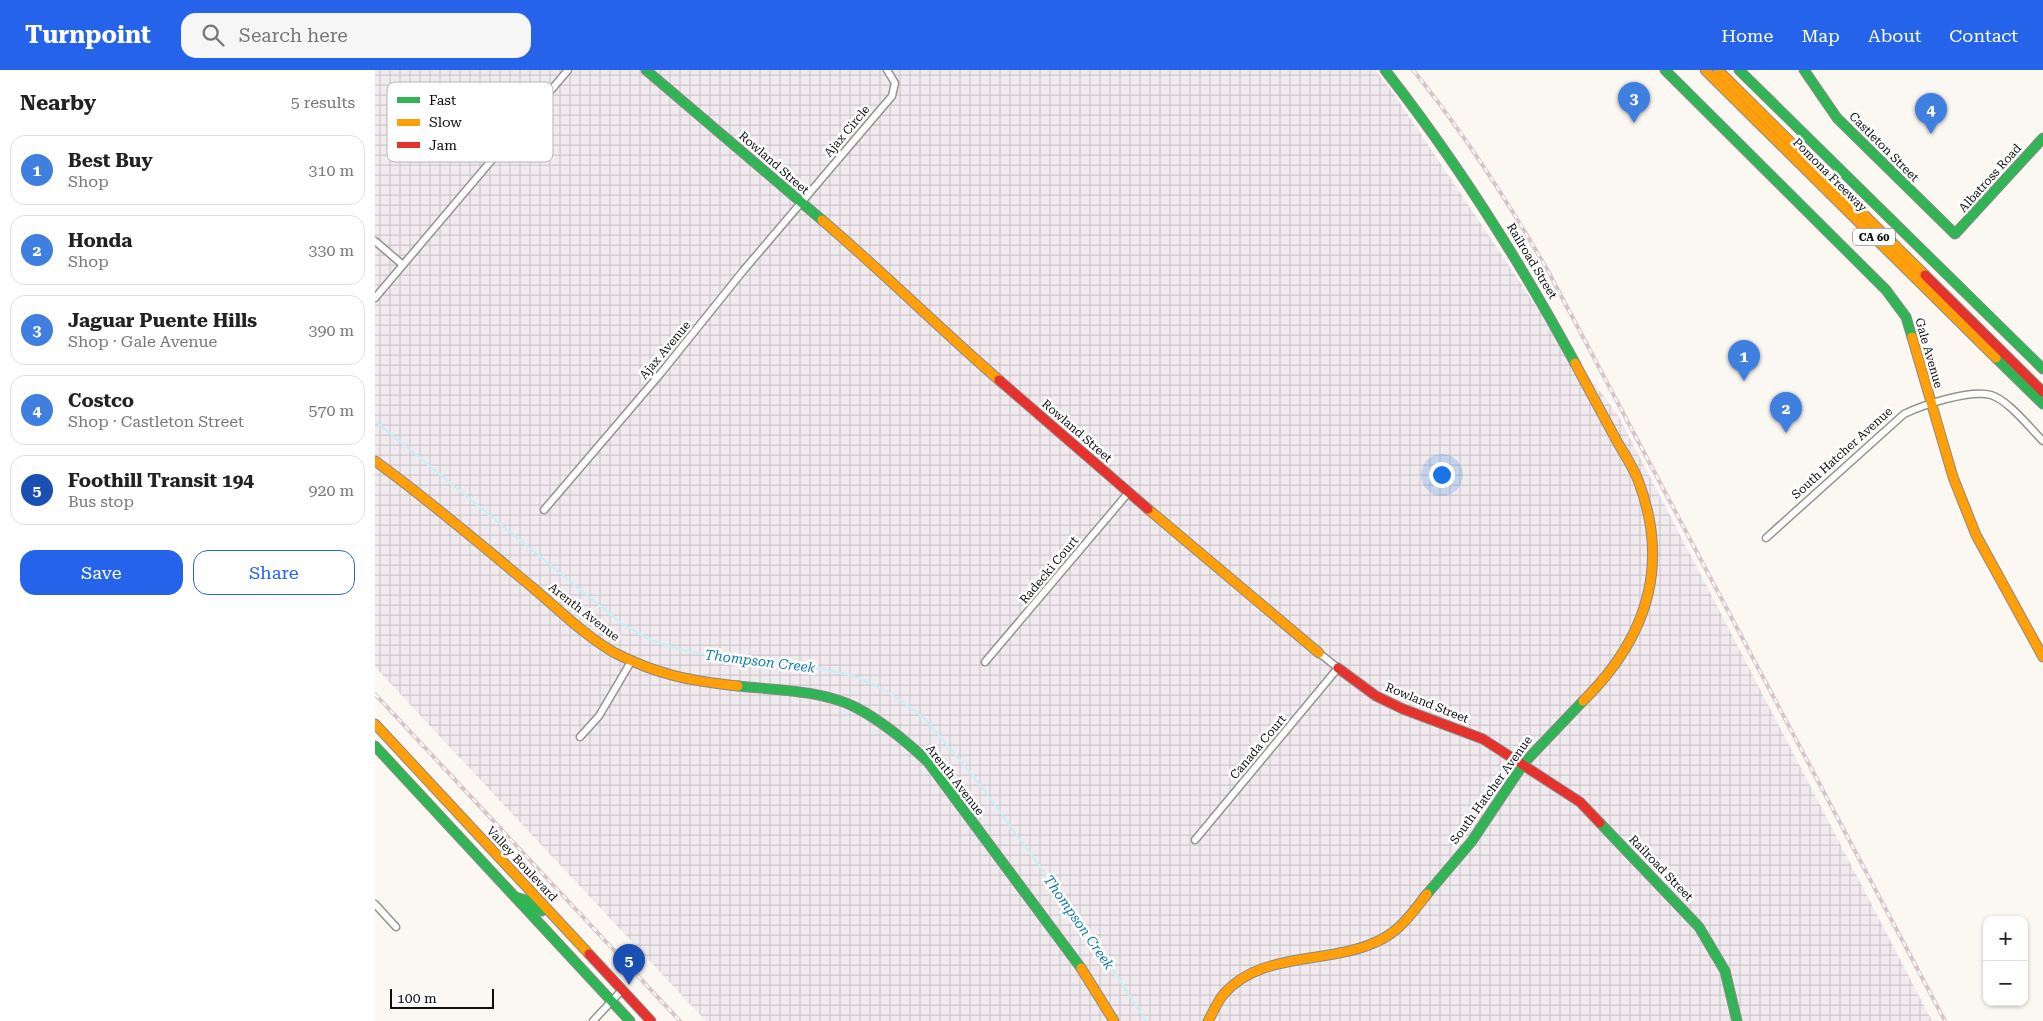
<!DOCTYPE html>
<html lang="en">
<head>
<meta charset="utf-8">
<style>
	:root { --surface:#fff; --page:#f6f6f6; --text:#222; --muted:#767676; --line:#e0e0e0; --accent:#2563eb }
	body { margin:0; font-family:"Roboto Serif",serif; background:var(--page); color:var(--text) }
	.controls { position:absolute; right:15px; bottom:15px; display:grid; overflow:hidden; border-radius:10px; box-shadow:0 1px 4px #0004 }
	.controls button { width:45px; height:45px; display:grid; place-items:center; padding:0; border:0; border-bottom:1px solid var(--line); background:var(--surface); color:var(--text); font:25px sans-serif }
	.scale { position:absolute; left:15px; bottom:12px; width:104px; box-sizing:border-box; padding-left:5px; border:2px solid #0d0d0d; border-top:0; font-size:14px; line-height:18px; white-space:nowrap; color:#0d0d0d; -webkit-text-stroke:4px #fff; paint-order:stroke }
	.you { position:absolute; left:1066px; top:404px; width:18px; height:18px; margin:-12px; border:4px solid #fff; border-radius:50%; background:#1a73e8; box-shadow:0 0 0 8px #1a73e833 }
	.badge { display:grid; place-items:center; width:32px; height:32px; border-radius:50%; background:var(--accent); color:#fff; font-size:16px; font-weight:700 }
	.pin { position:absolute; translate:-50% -41px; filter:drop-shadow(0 1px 2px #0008) }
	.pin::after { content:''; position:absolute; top:26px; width:18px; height:15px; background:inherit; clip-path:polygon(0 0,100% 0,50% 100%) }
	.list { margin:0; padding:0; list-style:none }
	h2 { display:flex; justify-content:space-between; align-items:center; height:65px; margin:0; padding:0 20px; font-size:21px }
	h2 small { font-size:16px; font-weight:400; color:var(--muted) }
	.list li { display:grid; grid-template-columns:32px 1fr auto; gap:15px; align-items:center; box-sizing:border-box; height:70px; margin:0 10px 10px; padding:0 10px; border:1px solid var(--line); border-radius:15px }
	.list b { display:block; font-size:19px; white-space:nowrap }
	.list p { margin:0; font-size:16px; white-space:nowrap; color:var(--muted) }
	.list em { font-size:16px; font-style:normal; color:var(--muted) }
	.actions { display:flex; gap:10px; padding:15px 20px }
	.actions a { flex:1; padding:11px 0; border:1px solid var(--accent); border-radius:15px; text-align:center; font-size:18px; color:var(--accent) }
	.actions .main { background:var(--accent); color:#fff }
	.icon { flex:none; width:28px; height:28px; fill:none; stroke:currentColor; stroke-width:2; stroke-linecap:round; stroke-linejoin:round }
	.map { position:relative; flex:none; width:1668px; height:951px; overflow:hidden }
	header { display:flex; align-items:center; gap:30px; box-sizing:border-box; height:70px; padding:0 25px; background:var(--accent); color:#fff }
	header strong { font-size:24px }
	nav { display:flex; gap:28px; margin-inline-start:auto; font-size:18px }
	.search { width:350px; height:45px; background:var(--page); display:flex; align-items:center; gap:12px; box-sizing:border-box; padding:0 18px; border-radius:15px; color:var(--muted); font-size:19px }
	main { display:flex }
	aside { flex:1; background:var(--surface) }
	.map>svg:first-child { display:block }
	.industrial { fill:url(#industrial-grid) }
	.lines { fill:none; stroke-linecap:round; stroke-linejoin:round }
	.stream { stroke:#c6eff7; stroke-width:2 }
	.street-casing { stroke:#949390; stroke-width:9 }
	.fast-casing { stroke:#8b8987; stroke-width:11 }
	.slow-casing { stroke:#8b8987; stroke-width:11 }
	.jam-casing { stroke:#8b8987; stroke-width:11 }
	.street { stroke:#fefefd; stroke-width:6 }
	.fast { stroke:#30b455; stroke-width:9 }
	.slow { stroke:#ff9f0a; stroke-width:9 }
	.jam { stroke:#e5322d; stroke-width:9 }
	.rail-casing { stroke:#d8c4c8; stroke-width:4 }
	.rail { stroke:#fff; stroke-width:2; stroke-dasharray:5.5; stroke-linecap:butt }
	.labels { text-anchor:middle; stroke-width:5; stroke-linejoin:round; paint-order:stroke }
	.shield { fill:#fff; stroke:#565656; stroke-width:1 }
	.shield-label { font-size:11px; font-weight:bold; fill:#0d0d0d }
	.street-label { font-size:12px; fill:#0d0d0d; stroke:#fff }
	.water-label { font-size:14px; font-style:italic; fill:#117fa5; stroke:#fff }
	.key { fill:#fff; stroke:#b6b6b6; stroke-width:1 }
	.key-label { font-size:14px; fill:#0d0d0d }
</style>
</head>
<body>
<header>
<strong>Turnpoint</strong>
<div class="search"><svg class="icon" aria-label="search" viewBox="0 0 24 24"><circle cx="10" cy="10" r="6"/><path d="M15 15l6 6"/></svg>Search here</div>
<nav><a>Home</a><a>Map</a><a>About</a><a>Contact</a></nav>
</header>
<main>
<aside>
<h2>Nearby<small>5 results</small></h2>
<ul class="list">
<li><span class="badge" style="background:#3f7fe0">1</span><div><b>Best Buy</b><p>Shop</p></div><em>310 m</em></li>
<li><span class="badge" style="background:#3f7fe0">2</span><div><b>Honda</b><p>Shop</p></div><em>330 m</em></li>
<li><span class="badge" style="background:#3f7fe0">3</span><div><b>Jaguar Puente Hills</b><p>Shop · Gale Avenue</p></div><em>390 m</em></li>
<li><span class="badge" style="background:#3f7fe0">4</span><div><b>Costco</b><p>Shop · Castleton Street</p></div><em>570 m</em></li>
<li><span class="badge" style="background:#1a4fb4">5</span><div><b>Foothill Transit 194</b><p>Bus stop</p></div><em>920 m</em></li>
</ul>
<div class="actions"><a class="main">Save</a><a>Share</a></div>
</aside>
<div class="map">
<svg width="1668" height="951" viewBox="0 0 1668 951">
	<defs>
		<pattern id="industrial-grid" width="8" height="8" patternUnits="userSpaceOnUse" patternTransform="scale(1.25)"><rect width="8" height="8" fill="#f1ebef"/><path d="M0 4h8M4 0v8" fill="none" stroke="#cdc8cc"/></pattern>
	</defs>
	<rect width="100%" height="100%" fill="#fbf8f2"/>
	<polygon class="industrial" points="0,0 1000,0 1017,21 1165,242 1243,345 1557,951 331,951 0,597"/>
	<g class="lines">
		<polyline class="stream" points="0,351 247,554 276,570 303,579 332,585 419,593 479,606 508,619 528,632 550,649 600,708 718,869 771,951"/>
		<defs>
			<g id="street">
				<polyline points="0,171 28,195"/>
				<polyline points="0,228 193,0"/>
				<polyline points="169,440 286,303 368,201 517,26 520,13 512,0"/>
				<path d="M1391 468 1529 344C1548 335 1595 319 1616 325 1633 330 1655 358 1668 371"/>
				<polyline points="610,592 754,422"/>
				<polyline points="205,667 224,646 257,590"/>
				<polyline points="820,770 963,598 944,583"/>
				<polyline points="0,834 21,857"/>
				<polyline points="218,951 247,920"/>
			</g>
			<g id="fast">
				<polyline points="271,0 447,150"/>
				<path d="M1010 0C1082 92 1144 190 1200 293"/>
				<polyline points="1290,0 1511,220 1531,247 1537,267"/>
				<polyline points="1364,0 1668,299"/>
				<polyline points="1429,0 1462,48 1580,164 1668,68"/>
				<polyline points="1621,288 1668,334"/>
				<path d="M363 616C401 620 445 620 480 637 507 651 531 671 553 692L706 898"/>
				<polyline points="0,676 255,951"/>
				<polyline points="1225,753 1324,857 1350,901 1362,951"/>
				<polyline points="1052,824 1097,771 1149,693 1208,631"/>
				<polyline points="140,827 151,830 167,841"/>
			</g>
			<g id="slow">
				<polyline points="1330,0 1621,288"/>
				<polyline points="1343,0 1550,205"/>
				<path d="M447 150C508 202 564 258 624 310"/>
				<polyline points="1537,267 1578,407 1601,465 1668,587"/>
				<path d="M1200 293C1214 320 1229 347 1243 373 1250 385 1258 397 1263 410 1296 496 1271 569 1208 631"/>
				<path d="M0 391C54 430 105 474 157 517 183 539 210 566 240 583 283 605 316 611 363 616"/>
				<polyline points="773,439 944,583"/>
				<polyline points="0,654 214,884"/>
				<polyline points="706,898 739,951"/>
				<path d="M833 951C838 943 842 932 848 925 886 880 954 895 1003 871 1024 862 1038 842 1052 824"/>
			</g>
			<g id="jam">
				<polyline points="1550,205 1668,322"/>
				<polyline points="624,310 773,439"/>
				<polyline points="963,598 1001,626 1028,639 1108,669 1205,732 1225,753"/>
				<polyline points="214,884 276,951"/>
			</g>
		</defs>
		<use href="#street" class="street-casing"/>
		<use href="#fast" class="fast-casing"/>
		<use href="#slow" class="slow-casing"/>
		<use href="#jam" class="jam-casing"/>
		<use href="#street" class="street"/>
		<use href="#fast" class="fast"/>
		<use href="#slow" class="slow"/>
		<use href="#jam" class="jam"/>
		<defs>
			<g id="rail">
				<path d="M1038 0C1089 63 1132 130 1173 201L1570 951"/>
				<polyline points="0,624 305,951"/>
			</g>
		</defs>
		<use href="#rail" class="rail-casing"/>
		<use href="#rail" class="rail"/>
	</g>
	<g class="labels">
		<rect class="shield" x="1478" y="158.5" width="42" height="17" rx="4"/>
		<g class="shield-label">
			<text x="1499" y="171">CA 60</text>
		</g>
		<g class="street-label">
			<text transform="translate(472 61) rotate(-50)" y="4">Ajax Circle</text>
			<text transform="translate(1509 77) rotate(45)" y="4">Castleton Street</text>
			<text transform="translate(399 93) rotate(41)" y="4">Rowland Street</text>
			<text transform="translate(1455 105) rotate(45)" y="4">Pomona Freeway</text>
			<text transform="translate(1615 108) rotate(-48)" y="4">Albatross Road</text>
			<text transform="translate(1157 191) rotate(59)" y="4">Railroad Street</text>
			<text transform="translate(290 280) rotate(-50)" y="4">Ajax Avenue</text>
			<text transform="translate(1554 283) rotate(74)" y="4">Gale Avenue</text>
			<text transform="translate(702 361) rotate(41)" y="4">Rowland Street</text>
			<text transform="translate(1467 383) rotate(-42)" y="4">South Hatcher Avenue</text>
			<text transform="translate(674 500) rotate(-50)" y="4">Radecki Court</text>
			<text transform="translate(209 542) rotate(38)" y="4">Arenth Avenue</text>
			<text transform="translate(1052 633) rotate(22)" y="4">Rowland Street</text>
			<text transform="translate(883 677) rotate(-50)" y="4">Canada Court</text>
			<text transform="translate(580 710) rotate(52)" y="4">Arenth Avenue</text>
			<text transform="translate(1116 720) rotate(-54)" y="4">South Hatcher Avenue</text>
			<text transform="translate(147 794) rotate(47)" y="4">Valley Boulevard</text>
			<text transform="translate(1286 798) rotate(46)" y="4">Railroad Street</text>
		</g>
		<g class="water-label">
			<text transform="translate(385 591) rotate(7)" y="5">Thompson Creek</text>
			<text transform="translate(704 852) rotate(55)" y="5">Thompson Creek</text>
		</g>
	</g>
	<rect x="12" y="12" width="166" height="80" rx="8" class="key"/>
	<rect x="22" y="27" width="23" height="6" fill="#30b455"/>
	<rect x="22" y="49" width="23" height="7" fill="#ff9f0a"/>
	<rect x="22" y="72" width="23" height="6" fill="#e5322d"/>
	<g class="key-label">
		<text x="54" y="35">Fast</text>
		<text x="54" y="57">Slow</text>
		<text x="54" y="80">Jam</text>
	</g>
</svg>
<div class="controls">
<button>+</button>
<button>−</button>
</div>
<div class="scale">100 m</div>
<div class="you"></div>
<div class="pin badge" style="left:1369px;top:311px;background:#3f7fe0">1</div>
<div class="pin badge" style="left:1411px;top:363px;background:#3f7fe0">2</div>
<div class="pin badge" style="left:1259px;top:53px;background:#3f7fe0">3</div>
<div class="pin badge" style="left:1556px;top:64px;background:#3f7fe0">4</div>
<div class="pin badge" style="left:254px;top:915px;background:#1a4fb4">5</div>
</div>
</main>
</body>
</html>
